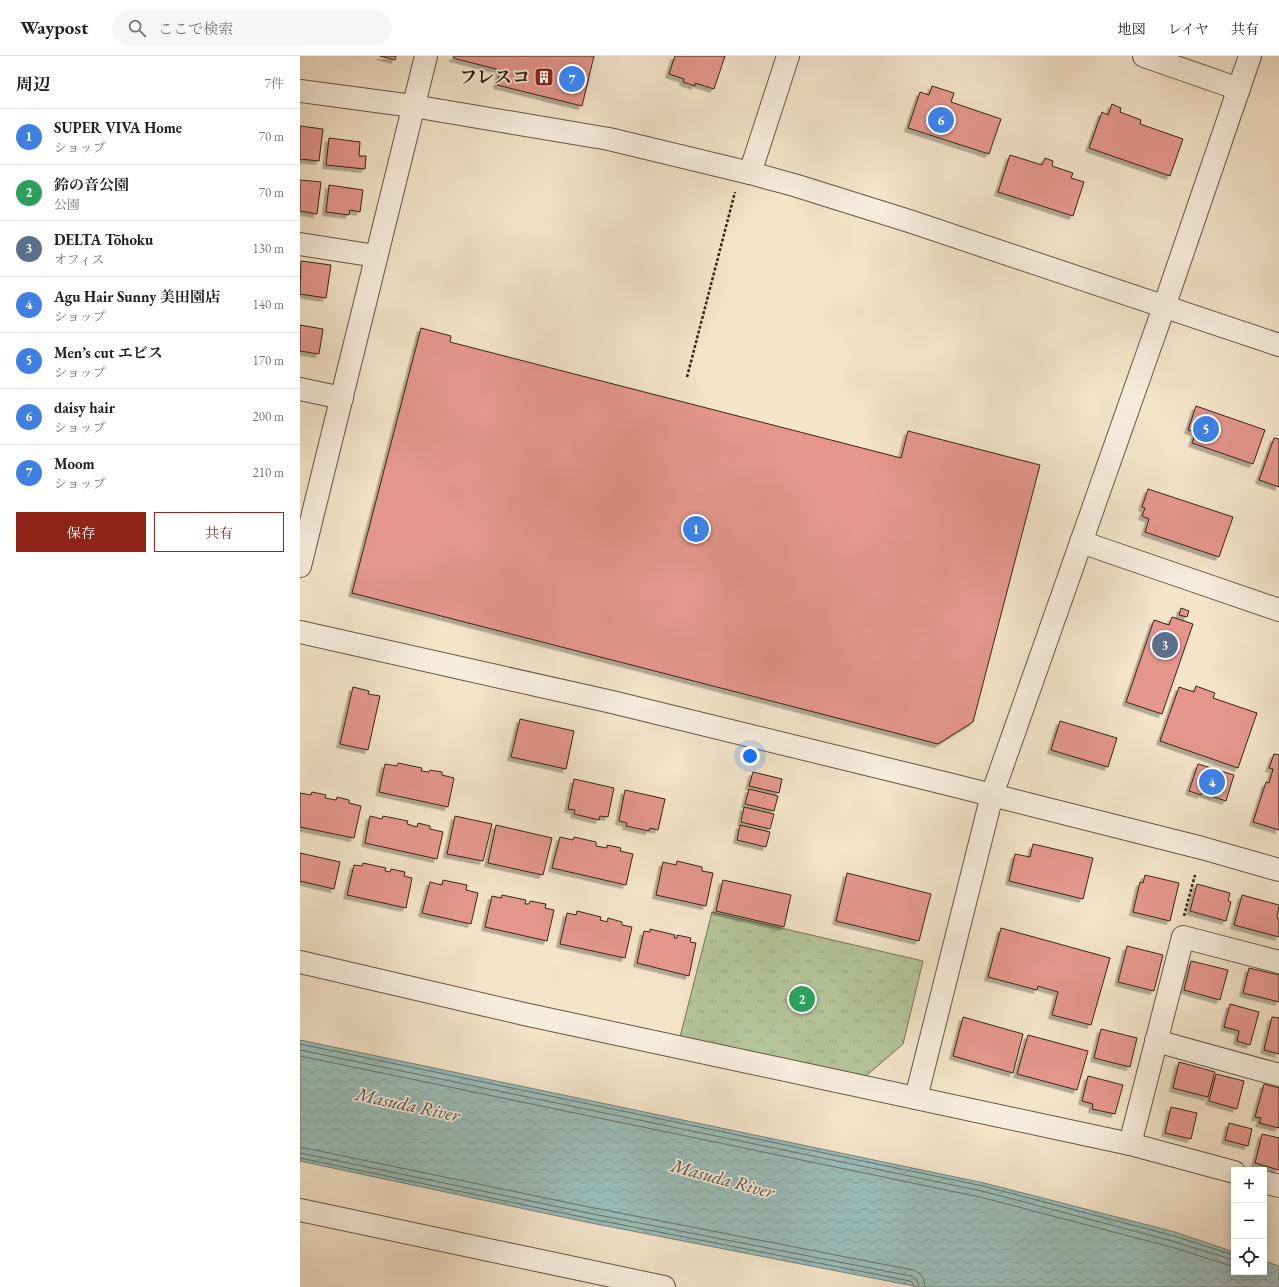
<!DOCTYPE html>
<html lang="ja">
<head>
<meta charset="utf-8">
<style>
	:root { --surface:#fff; --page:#f6f6f6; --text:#202124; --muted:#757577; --line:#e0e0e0; --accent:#8f2418 }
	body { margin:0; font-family:"EB Garamond","Noto Serif JP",serif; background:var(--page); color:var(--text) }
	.controls { position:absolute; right:12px; bottom:12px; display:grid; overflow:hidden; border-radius:0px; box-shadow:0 2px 10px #0003 }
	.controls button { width:36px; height:36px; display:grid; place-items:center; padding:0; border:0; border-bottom:1px solid var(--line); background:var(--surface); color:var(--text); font:20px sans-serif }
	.you { position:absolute; left:450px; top:700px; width:14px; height:14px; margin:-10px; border:3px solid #fff; border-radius:50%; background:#1a73e8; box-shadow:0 0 0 6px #1a73e833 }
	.badge { display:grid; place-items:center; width:26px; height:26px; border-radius:50%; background:var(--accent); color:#fff; font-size:13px; font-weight:700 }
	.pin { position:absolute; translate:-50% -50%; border:2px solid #fff; box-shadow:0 1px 4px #0006 }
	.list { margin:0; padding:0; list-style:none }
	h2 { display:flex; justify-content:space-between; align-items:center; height:52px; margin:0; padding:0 16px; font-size:17px }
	h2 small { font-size:13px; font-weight:400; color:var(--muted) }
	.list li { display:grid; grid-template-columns:26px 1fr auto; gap:12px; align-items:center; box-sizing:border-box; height:56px; padding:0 16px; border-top:1px solid var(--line) }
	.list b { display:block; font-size:15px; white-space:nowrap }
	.list p { margin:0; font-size:13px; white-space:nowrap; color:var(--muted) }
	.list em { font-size:13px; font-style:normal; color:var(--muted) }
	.actions { display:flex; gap:8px; padding:12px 16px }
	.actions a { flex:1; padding:9px 0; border:1px solid var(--accent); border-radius:0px; text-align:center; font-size:14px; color:var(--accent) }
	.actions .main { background:var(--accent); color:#fff }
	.icon { flex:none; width:22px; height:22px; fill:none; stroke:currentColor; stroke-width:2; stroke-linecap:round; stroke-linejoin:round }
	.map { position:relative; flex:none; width:979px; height:1231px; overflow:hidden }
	header { display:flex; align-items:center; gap:24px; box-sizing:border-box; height:56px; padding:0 20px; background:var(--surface); border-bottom:1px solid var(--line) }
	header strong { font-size:19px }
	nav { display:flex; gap:22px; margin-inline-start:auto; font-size:14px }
	.search { width:280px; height:36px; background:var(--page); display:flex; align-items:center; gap:10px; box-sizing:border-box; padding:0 14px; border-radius:22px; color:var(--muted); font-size:15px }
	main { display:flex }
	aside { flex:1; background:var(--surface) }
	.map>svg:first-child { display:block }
	.grass { fill:url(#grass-tufts); stroke:#767458 }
	.water { fill:url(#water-waves); stroke:#738078 }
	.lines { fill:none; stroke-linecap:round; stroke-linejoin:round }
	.shore { stroke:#697167; stroke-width:1 }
	.building { fill:#e5978e; stroke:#372414; filter:url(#shadow) }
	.minor-casing { stroke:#665442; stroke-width:24 }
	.tertiary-casing { stroke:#665442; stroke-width:24 }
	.path { stroke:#372414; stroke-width:2.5; stroke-dasharray:3 2; stroke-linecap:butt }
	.minor { stroke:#f7eddd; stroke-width:22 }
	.tertiary { stroke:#f7eddd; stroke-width:22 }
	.labels { text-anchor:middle; stroke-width:3.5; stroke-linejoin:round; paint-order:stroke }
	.poi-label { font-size:18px; font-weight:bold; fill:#372414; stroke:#f7eddd; text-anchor:end }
	.water-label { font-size:19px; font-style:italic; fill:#555246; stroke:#f7eddd }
</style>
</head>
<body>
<header>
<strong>Waypost</strong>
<div class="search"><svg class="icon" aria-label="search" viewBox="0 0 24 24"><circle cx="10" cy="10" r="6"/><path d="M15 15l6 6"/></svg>ここで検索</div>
<nav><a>地図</a><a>レイヤ</a><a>共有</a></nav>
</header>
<main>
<aside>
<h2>周辺<small>7件</small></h2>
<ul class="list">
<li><span class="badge" style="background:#3f7fe0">1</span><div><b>SUPER VIVA Home</b><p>ショップ</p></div><em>70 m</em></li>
<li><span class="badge" style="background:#2e9e5b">2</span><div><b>鈴の音公園</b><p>公園</p></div><em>70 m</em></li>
<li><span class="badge" style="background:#5c6f8a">3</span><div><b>DELTA Tōhoku</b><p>オフィス</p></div><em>130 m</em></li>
<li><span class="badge" style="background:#3f7fe0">4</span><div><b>Agu Hair Sunny 美田園店</b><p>ショップ</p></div><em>140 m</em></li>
<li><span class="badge" style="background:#3f7fe0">5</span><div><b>Men’s cut エビス</b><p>ショップ</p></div><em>170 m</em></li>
<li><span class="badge" style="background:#3f7fe0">6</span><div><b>daisy hair</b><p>ショップ</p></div><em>200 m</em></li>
<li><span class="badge" style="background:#3f7fe0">7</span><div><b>Moom</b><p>ショップ</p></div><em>210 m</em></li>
</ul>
<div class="actions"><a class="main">保存</a><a>共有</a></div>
</aside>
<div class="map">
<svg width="979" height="1231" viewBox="0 0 979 1231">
	<defs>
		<pattern id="grass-tufts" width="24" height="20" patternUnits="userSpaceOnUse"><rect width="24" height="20" fill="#b5c59b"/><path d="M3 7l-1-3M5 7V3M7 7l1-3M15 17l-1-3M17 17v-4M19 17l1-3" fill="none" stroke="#9ca985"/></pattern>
		<pattern id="water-waves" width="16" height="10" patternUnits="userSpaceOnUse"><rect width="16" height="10" fill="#9bbeba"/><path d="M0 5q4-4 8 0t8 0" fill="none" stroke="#86a39f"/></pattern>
		<filter id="shadow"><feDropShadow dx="-3.5" dy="3.5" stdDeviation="0" flood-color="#0004"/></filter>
	</defs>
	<rect width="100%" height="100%" fill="#f3e4ca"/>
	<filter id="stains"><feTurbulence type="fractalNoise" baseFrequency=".005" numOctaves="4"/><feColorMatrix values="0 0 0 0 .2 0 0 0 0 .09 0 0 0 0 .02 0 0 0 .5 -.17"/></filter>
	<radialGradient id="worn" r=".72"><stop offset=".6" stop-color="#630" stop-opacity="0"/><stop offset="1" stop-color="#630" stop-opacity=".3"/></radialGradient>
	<polygon class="grass" points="412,856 623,905 603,988 566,1020 380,981"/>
	<polygon class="water" points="0,984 684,1127 875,1176 934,1196 934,1216 964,1216 964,1205 979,1210 979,1231 619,1231 286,1166 0,1105"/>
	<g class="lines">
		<g class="shore">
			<polyline points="0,988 683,1130 874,1180 934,1199"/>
			<polyline points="0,994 682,1135 872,1185 934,1204"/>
			<polyline points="0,1000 680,1141 871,1191 928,1209 934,1210"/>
			<path d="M0 1091 289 1151 613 1214C621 1217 625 1223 625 1231"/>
			<polyline points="0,1097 288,1157 611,1220 617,1224 619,1231"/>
			<polyline points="0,1102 287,1162 610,1225 613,1227 614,1231"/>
		</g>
	</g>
	<g class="building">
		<polygon points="80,0 96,0 95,4"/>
		<polygon points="154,0 294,0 282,50 197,29 200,14 153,2"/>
		<polygon points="375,0 425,0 414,33 395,27 395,30 383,26 384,23 369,18"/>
		<polygon points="632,30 654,37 651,46 701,63 689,98 608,72 620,36 629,39"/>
		<polygon points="812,48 821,52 820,56 841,64 840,68 883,83 870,120 789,92 802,56 808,59"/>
		<polygon points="0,70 23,73 19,105 0,103"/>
		<polygon points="29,82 60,86 59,100 66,100 65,113 26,109"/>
		<polygon points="710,99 742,109 745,102 753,105 752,110 773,117 771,122 784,126 773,160 698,136"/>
		<polygon points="0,124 21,126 17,158 0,155"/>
		<polygon points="29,129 63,134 60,156 50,154 49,159 26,156"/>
		<polygon points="1,205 31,209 26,242 0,238"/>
		<polygon points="0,269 23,273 19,298 0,295"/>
		<polygon points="121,272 151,280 150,286 601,402 608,375 740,409 673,666 638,688 52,537"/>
		<polygon points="896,350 965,374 953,408 892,387 896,376 888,374"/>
		<polygon points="974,382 979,383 979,431 959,424"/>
		<polygon points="848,433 933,461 919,501 845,476 849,463 842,460 845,452 842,451"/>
		<polygon points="881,552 889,555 887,561 879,559"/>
		<polygon points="872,561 893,568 862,658 826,646 854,564 869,569"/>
		<polygon points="896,630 915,637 913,642 957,657 938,712 860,685 879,631 894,636"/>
		<polygon points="53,631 69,635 68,638 80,640 68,694 40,688"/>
		<polygon points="220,663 274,675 266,713 211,701"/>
		<polygon points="760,665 817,682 808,711 751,694"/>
		<polygon points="974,698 979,699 979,774 953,766 966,726 969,727 973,713 969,712"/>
		<polygon points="98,707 122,712 121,715 129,716 130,714 142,716 142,719 154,722 148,751 79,736 85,708 97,710"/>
		<polygon points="898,708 934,719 926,745 902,737 901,739 889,735"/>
		<polygon points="453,716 482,723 479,737 449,730"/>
		<polygon points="274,723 314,732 308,761 300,760 299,764 274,758 275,754 268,753"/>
		<polygon points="449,733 478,740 474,755 445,748"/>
		<polygon points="325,734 365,743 358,774 350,772 349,775 326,770 327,767 319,765"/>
		<polygon points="12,736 26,739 25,742 36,744 37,741 49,744 49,747 61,750 54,782 0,771 0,737 11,739"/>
		<polygon points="444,751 474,758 470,773 441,766"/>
		<polygon points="70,760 82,763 83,760 108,765 107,768 117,771 118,767 130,770 130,773 143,776 137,803 65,787"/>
		<polygon points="155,760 192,768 183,805 147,798"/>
		<polygon points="196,769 252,782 243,819 188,807"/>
		<polygon points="440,769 470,776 466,791 437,784"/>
		<polygon points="260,781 273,784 274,781 296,786 296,790 307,792 307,789 321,792 320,795 333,798 326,829 252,812"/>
		<polygon points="733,788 793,802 783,843 709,825 715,798 730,801"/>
		<polygon points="0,797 40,806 34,833 0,825"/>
		<polygon points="377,805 402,811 402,815 413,817 406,850 356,839 363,806 376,809"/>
		<polygon points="63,807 86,812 85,815 90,816 91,813 105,816 104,820 112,822 106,852 47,839 54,809 62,810"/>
		<polygon points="547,817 631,838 619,885 536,865"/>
		<polygon points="845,819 879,827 870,865 833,856 840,826 843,827"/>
		<polygon points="143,824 167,829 166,834 178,837 171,868 122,857 130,826 142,829"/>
		<polygon points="423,824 491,839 484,871 416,855"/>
		<polygon points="897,828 930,837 928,845 931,846 926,865 890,855"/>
		<polygon points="202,839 226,844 225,848 229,848 230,845 246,848 245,852 254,854 247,885 185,871 192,840 201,842"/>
		<polygon points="942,839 979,849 977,862 979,863 979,881 934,869"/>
		<polygon points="277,855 301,861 300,864 307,866 308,862 322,866 322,869 332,871 325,902 260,888 267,857 276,859"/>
		<polygon points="701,872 810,902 791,969 752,959 758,936 738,930 737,934 688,921"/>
		<polygon points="350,873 375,879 374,882 377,882 377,879 391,882 390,886 396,887 389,920 337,907 344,875 350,876"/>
		<polygon points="827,890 863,899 854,935 818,926"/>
		<polygon points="891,905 928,914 920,944 884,934"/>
		<polygon points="949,912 979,919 979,946 943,937"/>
		<polygon points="930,948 959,956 950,989 937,985 939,975 924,971"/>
		<polygon points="663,961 723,978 713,1017 653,1000"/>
		<polygon points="972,961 979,962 979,998 964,994"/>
		<polygon points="801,973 837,982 830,1011 794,1002"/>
		<polygon points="728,979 788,995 777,1034 717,1018"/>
		<polygon points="879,1006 915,1016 908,1041 873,1032"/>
		<polygon points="916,1018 944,1025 937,1053 909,1045"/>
		<polygon points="788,1020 823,1029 815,1058 792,1053 793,1048 782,1045"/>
		<polygon points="964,1028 979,1032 979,1072 959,1067 961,1062 955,1061"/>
		<polygon points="871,1051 897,1057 891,1083 865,1077"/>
		<polygon points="929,1067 952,1073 948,1090 925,1084"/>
		<polygon points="962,1078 979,1082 979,1114 955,1107"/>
	</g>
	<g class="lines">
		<defs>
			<g id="minor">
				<polyline points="0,188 76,200"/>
				<polyline points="0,906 224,958 830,1088 934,1116"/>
				<polyline points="856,985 979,1019"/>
				<polyline points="830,1088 883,881 979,906"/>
				<polyline points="964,1126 979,1130"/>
			</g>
			<g id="tertiary">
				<polyline points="844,0 939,33"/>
				<polyline points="0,35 113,50 309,83 450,117 494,129 609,165 979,289"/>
				<polyline points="450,117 488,0"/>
				<polyline points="0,333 42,342"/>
				<polyline points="781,486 979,554"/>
				<polyline points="0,510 126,0"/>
				<polyline points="0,576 312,646 644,727 902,792 979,814"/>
				<polyline points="616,1042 692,739 864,251 950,0"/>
				<polyline points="0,1154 364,1231"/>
			</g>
		</defs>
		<use href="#minor" class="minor-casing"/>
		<use href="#tertiary" class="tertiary-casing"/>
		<g class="path">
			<polyline points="387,321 435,136"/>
			<polyline points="884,860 895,819"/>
		</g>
		<use href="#minor" class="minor"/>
		<use href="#tertiary" class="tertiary"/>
	</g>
	<defs>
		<symbol id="building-square" viewBox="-11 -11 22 22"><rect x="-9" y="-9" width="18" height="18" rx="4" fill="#8f2418" stroke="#f7eddd"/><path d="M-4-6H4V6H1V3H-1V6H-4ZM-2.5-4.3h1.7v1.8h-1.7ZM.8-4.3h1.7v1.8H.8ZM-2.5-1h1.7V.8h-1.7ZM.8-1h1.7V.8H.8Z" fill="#fff"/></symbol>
	</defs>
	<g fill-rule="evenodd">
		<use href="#building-square" x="233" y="10" width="22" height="22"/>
	</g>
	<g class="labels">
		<g class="poi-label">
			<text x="230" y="27">フレスコ</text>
		</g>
		<g class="water-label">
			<text transform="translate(108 1048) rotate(12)" y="7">Masuda River</text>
			<text transform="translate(423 1122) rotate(15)" y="7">Masuda River</text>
		</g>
	</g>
	<rect width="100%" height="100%" filter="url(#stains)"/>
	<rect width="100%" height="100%" fill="url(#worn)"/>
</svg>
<div class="controls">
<button>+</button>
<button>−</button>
<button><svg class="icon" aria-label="locate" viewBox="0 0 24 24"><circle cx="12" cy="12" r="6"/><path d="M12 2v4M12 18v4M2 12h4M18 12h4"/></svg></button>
</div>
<div class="you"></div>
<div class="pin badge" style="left:396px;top:473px;background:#3f7fe0">1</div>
<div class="pin badge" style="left:502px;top:943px;background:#2e9e5b">2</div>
<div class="pin badge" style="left:865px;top:589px;background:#5c6f8a">3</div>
<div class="pin badge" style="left:912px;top:726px;background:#3f7fe0">4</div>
<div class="pin badge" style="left:906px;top:373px;background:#3f7fe0">5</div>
<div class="pin badge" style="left:641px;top:64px;background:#3f7fe0">6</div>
<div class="pin badge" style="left:272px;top:23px;background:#3f7fe0">7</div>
</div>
</main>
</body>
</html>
